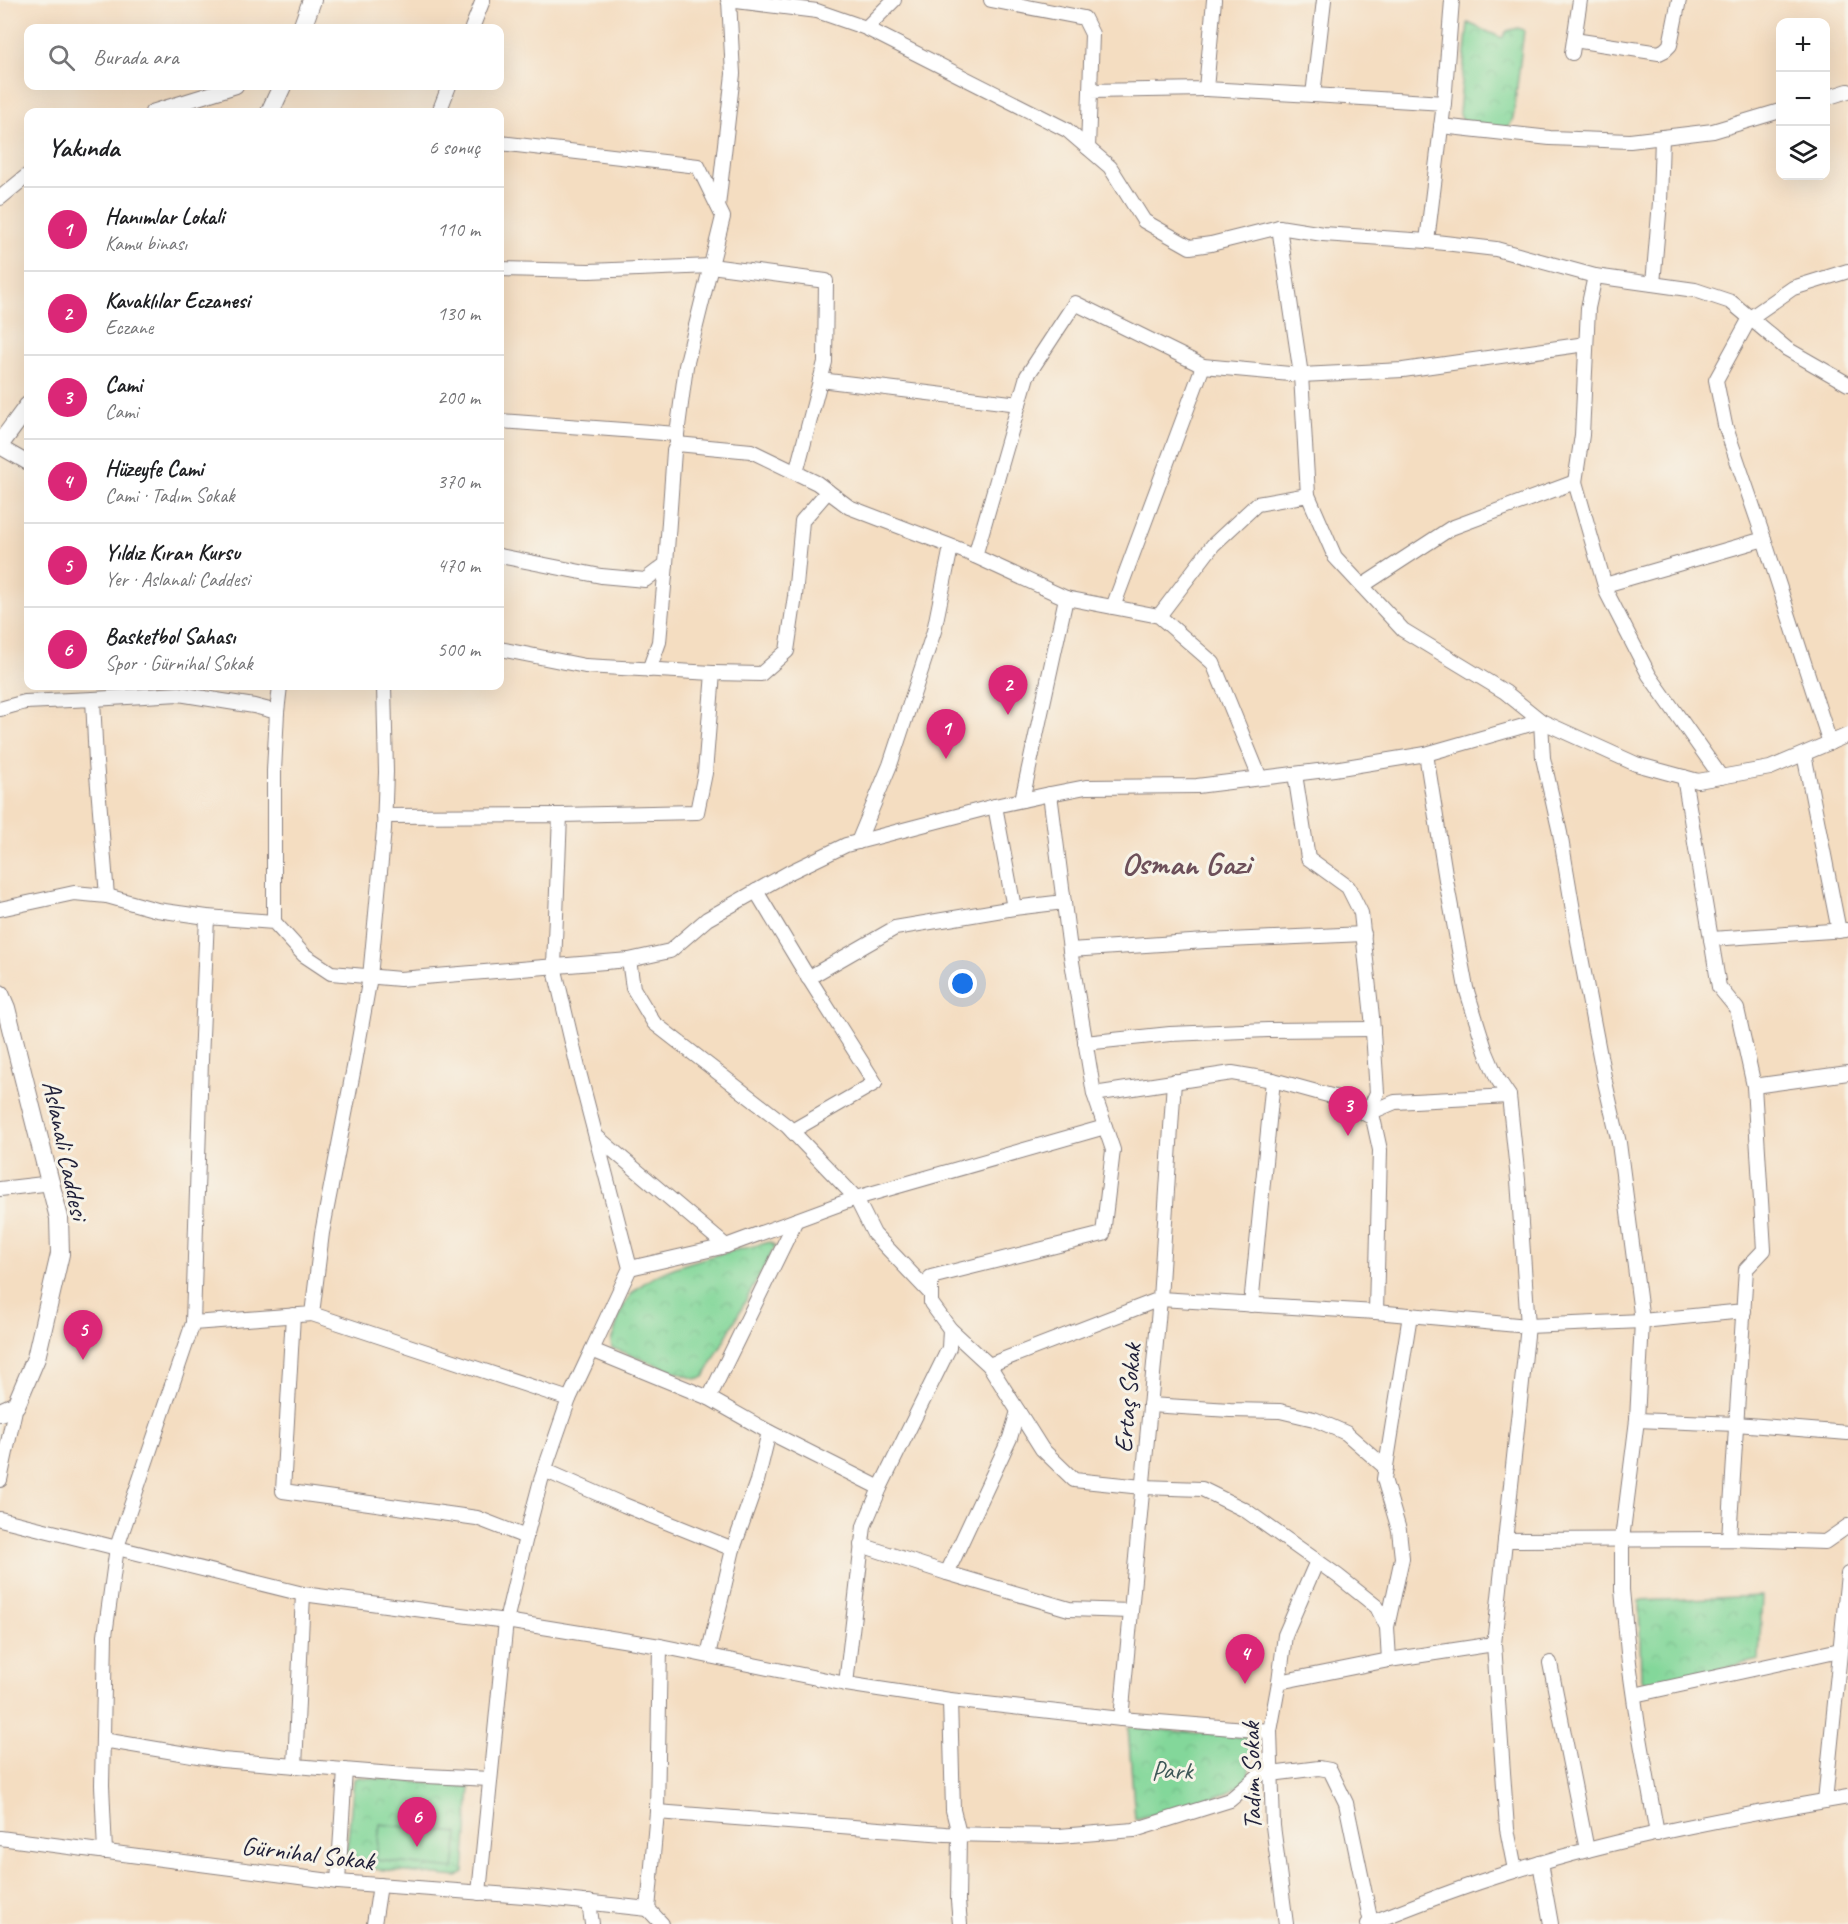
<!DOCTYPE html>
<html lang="tr">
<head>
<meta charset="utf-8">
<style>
	:root { --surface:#fff; --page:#f6f6f6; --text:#202124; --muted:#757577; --line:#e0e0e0; --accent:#db2777 }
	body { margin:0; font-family:Caveat,sans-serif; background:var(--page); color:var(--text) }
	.controls { position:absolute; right:18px; top:18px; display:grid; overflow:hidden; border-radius:12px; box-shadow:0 6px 24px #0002 }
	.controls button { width:54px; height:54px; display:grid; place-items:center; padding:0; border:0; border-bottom:2px solid var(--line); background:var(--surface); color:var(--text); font:30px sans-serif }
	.you { position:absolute; left:963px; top:984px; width:21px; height:21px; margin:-15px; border:4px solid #fff; border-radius:50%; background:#1a73e8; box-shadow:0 0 0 9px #1a73e833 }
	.badge { display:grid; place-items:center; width:39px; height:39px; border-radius:50%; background:var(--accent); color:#fff; font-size:20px; font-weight:700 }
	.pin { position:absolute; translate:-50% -50px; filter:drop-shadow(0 2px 3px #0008) }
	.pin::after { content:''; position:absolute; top:32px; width:21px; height:18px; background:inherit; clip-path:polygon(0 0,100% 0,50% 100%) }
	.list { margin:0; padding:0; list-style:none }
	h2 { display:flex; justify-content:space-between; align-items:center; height:78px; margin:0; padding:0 24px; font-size:26px }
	h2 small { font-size:20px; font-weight:400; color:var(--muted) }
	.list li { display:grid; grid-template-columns:39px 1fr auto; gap:18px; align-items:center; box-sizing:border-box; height:84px; padding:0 24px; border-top:2px solid var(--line) }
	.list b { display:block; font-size:22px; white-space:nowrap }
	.list p { margin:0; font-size:20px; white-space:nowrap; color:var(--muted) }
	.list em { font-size:20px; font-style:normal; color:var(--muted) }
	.icon { flex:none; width:33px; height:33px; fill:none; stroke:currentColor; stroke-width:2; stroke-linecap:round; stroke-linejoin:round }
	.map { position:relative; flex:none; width:1848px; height:1924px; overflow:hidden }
	.search { position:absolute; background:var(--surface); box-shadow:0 6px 24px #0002; left:24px; top:24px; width:480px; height:66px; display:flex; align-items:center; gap:15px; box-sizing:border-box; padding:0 21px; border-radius:12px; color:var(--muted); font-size:22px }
	.panel { position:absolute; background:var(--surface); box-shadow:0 6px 24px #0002; left:24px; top:108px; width:480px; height:582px; border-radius:12px }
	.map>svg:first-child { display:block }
	.park { fill:url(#park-crowns); stroke:#527c6a; stroke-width:1.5 }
	.pitch { fill:#83d79a; stroke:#527c6a; stroke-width:1.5 }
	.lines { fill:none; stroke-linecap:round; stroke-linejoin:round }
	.minor-casing { stroke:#8b807e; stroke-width:16 }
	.tertiary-casing { stroke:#8b807e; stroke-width:20 }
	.minor { stroke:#fff; stroke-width:14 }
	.tertiary { stroke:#fff; stroke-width:18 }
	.labels { text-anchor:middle; stroke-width:6; stroke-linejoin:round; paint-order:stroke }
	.street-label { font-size:26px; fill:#22223b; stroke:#f7f3e8 }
	.park-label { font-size:26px; fill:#3f5858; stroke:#f7f3e8 }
	.district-label { font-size:32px; font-weight:bold; fill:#6d505a; stroke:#f7f3e8 }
</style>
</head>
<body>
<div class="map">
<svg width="1848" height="1924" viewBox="0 0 1848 1924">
	<defs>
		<pattern id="park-crowns" width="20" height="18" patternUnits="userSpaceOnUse" patternTransform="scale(1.5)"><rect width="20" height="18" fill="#83d79a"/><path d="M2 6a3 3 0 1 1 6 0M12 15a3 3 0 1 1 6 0" fill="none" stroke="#71b886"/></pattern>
	</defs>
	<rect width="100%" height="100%" fill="#f7f3e8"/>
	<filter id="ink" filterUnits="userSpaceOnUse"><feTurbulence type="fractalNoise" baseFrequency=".0167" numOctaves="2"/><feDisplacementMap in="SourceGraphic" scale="12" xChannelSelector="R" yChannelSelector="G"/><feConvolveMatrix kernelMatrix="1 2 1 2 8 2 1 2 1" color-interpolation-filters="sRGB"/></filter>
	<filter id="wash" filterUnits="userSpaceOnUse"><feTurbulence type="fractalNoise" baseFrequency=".008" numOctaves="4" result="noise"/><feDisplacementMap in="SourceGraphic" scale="24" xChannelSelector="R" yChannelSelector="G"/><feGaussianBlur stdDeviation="1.35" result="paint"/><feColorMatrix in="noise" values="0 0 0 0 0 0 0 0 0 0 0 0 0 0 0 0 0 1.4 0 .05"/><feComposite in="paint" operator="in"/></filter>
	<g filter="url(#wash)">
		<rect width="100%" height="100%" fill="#f4ddc1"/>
		<g class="park">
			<polygon points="1468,23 1502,38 1507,31 1518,28 1524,30 1513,118 1510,125 1502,128 1464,122 1459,112"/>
			<path d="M770 1242 775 1247 704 1377 695 1379 612 1348 611 1341C616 1329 619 1313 626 1302 646 1265 732 1252 770 1242Z"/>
			<polygon points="1762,1596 1759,1660 1647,1686 1641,1679 1639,1601"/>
			<polygon points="1128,1727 1244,1737 1252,1747 1248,1780 1229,1792 1175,1810 1135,1819"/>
			<polygon points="359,1777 470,1787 464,1873 457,1877 355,1867 346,1858 354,1779"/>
		</g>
		<polygon class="pitch" points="380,1824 458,1833 454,1869 376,1860"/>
	</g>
	<g filter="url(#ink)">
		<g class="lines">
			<defs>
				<g id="minor">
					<polyline points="728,0 817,11 866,28 1067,130 1110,167 1144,221 1190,247 1211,244 1279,227 1323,234 1427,241 1496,249 1595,276 1695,290 1731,302 1787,349 1848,384"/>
					<polyline points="991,0 1084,18 1092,34 1090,91"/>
					<polyline points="472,28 483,0"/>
					<polyline points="866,28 894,0"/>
					<polyline points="1574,40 1659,53 1665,50 1670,45 1679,0"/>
					<polyline points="1572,53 1580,0"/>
					<polyline points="1206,89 1313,95 1324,0"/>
					<polyline points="1313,95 1444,103"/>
					<polyline points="1826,98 1848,91"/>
					<polyline points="152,112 236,86"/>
					<polyline points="439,112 449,86"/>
					<polyline points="1441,126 1550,138 1630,141 1713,131 1780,111"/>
					<polyline points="500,143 698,166 723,217 686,366 677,434 677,444 674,451 666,564 645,580 601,576 500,556"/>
					<polyline points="1088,148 1090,91 1206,89 1214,0"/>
					<polyline points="0,198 28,175"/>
					<polyline points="718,206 733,74 729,0"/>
					<polyline points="1279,227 1301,375 1403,370 1586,344"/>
					<polyline points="1427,241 1444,103 1452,0"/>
					<polyline points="500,269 589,271 711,266 826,281 825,362 796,473"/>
					<polyline points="1653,284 1660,202 1662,137"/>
					<polyline points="820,380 1019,404"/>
					<polyline points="500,421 677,434"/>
					<polyline points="677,444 751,451 817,483 849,507 966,552 1066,598 1022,800"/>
					<polyline points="0,447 28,463"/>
					<polyline points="1575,482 1582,435 1588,308 1595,276"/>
					<polyline points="1764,539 1830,743"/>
					<polyline points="975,556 1027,376 1075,303 1203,366 1301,375 1308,495"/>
					<polyline points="1605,585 1764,539 1725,425 1716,380 1750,318 1793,288 1848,271"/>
					<polyline points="1362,586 1451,528 1575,482 1607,593 1649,675 1721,777"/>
					<polyline points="1066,598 1159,616 1213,663 1260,778"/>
					<polyline points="1113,607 1203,366"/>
					<polyline points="1159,616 1213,545 1257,504 1308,495 1335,557 1403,630 1505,692 1541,721 1543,758 1560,833 1580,952 1605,1082 1619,1143 1642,1321 1637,1420 1622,1539 1622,1590 1629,1663 1638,1726 1657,1834"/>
					<polyline points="500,649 585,666 713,673 705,773 697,812 560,815"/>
					<polyline points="649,670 659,642 666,564"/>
					<polyline points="713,673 761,674 787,651 795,596 802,521 828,491"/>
					<polyline points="93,699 179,694 254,706 277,712 274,771 274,922"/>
					<polyline points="0,709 25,702 93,699 96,762 107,896"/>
					<polyline points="277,712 280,686"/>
					<polyline points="1426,754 1446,880 1466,988 1486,1052 1497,1078 1509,1096 1518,1180 1528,1326 1494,1644 1507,1829 1515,1870"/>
					<polyline points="1804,754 1839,931"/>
					<polyline points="1295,774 1308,858 1348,887 1361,913 1372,1017 1377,1093 1367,1114"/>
					<polyline points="1684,777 1719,987 1737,1009 1754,1086 1764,1250 1746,1269 1729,1539"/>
					<polyline points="1050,794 1070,950 1094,1094 1113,1150 1103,1234 931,1277 931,1303 950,1329 989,1365 1042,1449 1074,1480 1142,1487 1202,1489 1245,1510 1338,1576 1377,1607 1387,1627 1389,1660"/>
					<polyline points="995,806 1014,908"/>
					<polyline points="384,816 560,815 554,966 579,1072 630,1268 592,1350"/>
					<polyline points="858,842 890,765 934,631 951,547"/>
					<polyline points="756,891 803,969 875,1083 792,1131"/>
					<polyline points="0,909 74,893 107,896 157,910 207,917 274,922 304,955 331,973 400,979 629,960 670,951 707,919 790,872 846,845 995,806 1050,794 1086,787 1197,786 1334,769 1426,754 1541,721 1636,764 1698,781 1770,768 1848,735"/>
					<polyline points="1711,939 1846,930"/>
					<polyline points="1070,950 1206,941 1364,934"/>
					<polyline points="808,978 895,928 1014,908 1064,902"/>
					<polyline points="1085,1043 1170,1034 1268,1030 1373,1029"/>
					<polyline points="1754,1086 1848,1073"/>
					<polyline points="1094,1094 1232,1073 1273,1080 1335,1097 1373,1118 1380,1150 1376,1312"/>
					<polyline points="1367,1114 1395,1102 1509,1096"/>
					<polyline points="596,1136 726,1246 856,1198 787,1126 654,1023 633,988 629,960"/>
					<polyline points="0,1189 52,1183"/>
					<polyline points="630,1268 726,1246"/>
					<polyline points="931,1294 874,1234 856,1198 1105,1127"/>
					<polyline points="1251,1305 1273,1080"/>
					<polyline points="293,1315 283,1491 477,1518 526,1537 541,1480 569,1399 312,1314"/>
					<polyline points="193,1323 201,1060 207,917"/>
					<polyline points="989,1365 1160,1299 1376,1312 1528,1326 1642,1321 1744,1311"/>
					<polyline points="709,1398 796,1220"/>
					<polyline points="569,1399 592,1350 709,1398 769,1432 757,1481 733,1549"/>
					<polyline points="1150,1405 1230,1410 1280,1411 1314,1419 1346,1433 1386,1468"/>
					<polyline points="1637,1420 1736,1424 1848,1433"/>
					<polyline points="769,1432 880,1488"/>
					<polyline points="544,1470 624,1505 733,1549 708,1655"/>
					<polyline points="0,1480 16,1405"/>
					<polyline points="0,1519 303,1594 506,1621 660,1646 846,1684 950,1700 1121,1719 1270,1731"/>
					<polyline points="1505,1540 1729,1539 1825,1542 1848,1526"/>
					<polyline points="861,1545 947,1573 1069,1609 1131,1611"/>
					<polyline points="947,1573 1010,1438 1018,1411"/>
					<polyline points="1387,1627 1402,1558 1399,1530 1384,1479 1410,1315"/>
					<polyline points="660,1646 657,1812 648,1909 662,1924"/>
					<polyline points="1550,1663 1587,1850"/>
					<polyline points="1279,1682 1389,1660 1494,1644"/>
					<polyline points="846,1684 864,1526 880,1488 949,1348 950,1329"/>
					<polyline points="1634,1695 1840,1650"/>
					<polyline points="950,1700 953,1810 959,1834 958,1901 960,1924"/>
					<polyline points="1121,1719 1160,1299 1174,1081"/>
					<polyline points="103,1740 222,1760 405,1775 490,1779"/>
					<polyline points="295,1766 303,1594"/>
					<polyline points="1271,1774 1319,1768 1330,1770 1346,1803 1371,1923"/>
					<polyline points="1825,1801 1848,1574"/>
					<polyline points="657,1812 945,1834 1059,1836 1134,1830 1230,1800 1271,1765"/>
					<polyline points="0,1838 338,1882 537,1897 648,1909"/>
					<polyline points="105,1852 102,1785 105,1635 117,1547 193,1323 312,1314 322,1233 355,1062 370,977 384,829 386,772 384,686"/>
					<polyline points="1540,1863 1551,1924"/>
					<polyline points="338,1882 345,1770"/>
					<polyline points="479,1893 506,1621 526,1537"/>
					<polyline points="589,1902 592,1924"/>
					<polyline points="374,1924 380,1885"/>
					<polyline points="1286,1924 1273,1826 1270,1731 1279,1682 1285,1635 1317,1561"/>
					<path d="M1368 1924C1416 1905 1464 1886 1514 1871 1622 1837 1736 1816 1848 1797"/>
				</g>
				<g id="tertiary">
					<polyline points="302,28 312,0"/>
					<polyline points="270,112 282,86"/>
					<polyline points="0,444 28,406"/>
					<polyline points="0,994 6,1008 59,1218 60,1254 36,1358 16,1405 0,1412"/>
				</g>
			</defs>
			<use href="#minor" class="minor-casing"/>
			<use href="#tertiary" class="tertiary-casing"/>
			<use href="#minor" class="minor"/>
			<use href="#tertiary" class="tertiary"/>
		</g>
	</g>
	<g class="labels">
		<g class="street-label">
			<text transform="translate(66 1150) rotate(78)" y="9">Aslanali Caddesi</text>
			<text transform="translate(1127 1398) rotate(-85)" y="9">Ertaş Sokak</text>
			<text transform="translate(1251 1776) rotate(-91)" y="9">Tadım Sokak</text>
			<text transform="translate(308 1853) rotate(7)" y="9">Gürnihal Sokak</text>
		</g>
		<g class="park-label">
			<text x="1172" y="1779">Park</text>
		</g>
		<g class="district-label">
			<text x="1186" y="874">Osman Gazi</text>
		</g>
	</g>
</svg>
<div class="controls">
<button>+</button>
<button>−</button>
<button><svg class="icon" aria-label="layers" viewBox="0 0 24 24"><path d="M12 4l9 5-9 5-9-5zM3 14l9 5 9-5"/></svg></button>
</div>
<div class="you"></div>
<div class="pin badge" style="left:946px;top:759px">1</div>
<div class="pin badge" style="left:1008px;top:715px">2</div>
<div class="pin badge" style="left:1348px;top:1136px">3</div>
<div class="pin badge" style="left:1245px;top:1684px">4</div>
<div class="pin badge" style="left:83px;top:1360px">5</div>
<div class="pin badge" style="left:417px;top:1847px">6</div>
<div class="search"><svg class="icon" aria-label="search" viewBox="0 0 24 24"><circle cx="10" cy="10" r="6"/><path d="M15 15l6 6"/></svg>Burada ara</div>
<section class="panel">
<h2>Yakında<small>6 sonuç</small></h2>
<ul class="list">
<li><span class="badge">1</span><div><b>Hanımlar Lokali</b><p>Kamu binası</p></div><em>110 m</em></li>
<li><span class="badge">2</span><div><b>Kavaklılar Eczanesi</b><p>Eczane</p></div><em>130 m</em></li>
<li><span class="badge">3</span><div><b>Cami</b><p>Cami</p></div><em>200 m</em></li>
<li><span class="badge">4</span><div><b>Hüzeyfe Cami</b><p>Cami · Tadım Sokak</p></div><em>370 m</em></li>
<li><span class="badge">5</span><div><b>Yıldız Kıran Kursu</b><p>Yer · Aslanali Caddesi</p></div><em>470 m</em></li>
<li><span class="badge">6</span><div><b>Basketbol Sahası</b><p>Spor · Gürnihal Sokak</p></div><em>500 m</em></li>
</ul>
</section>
</div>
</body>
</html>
